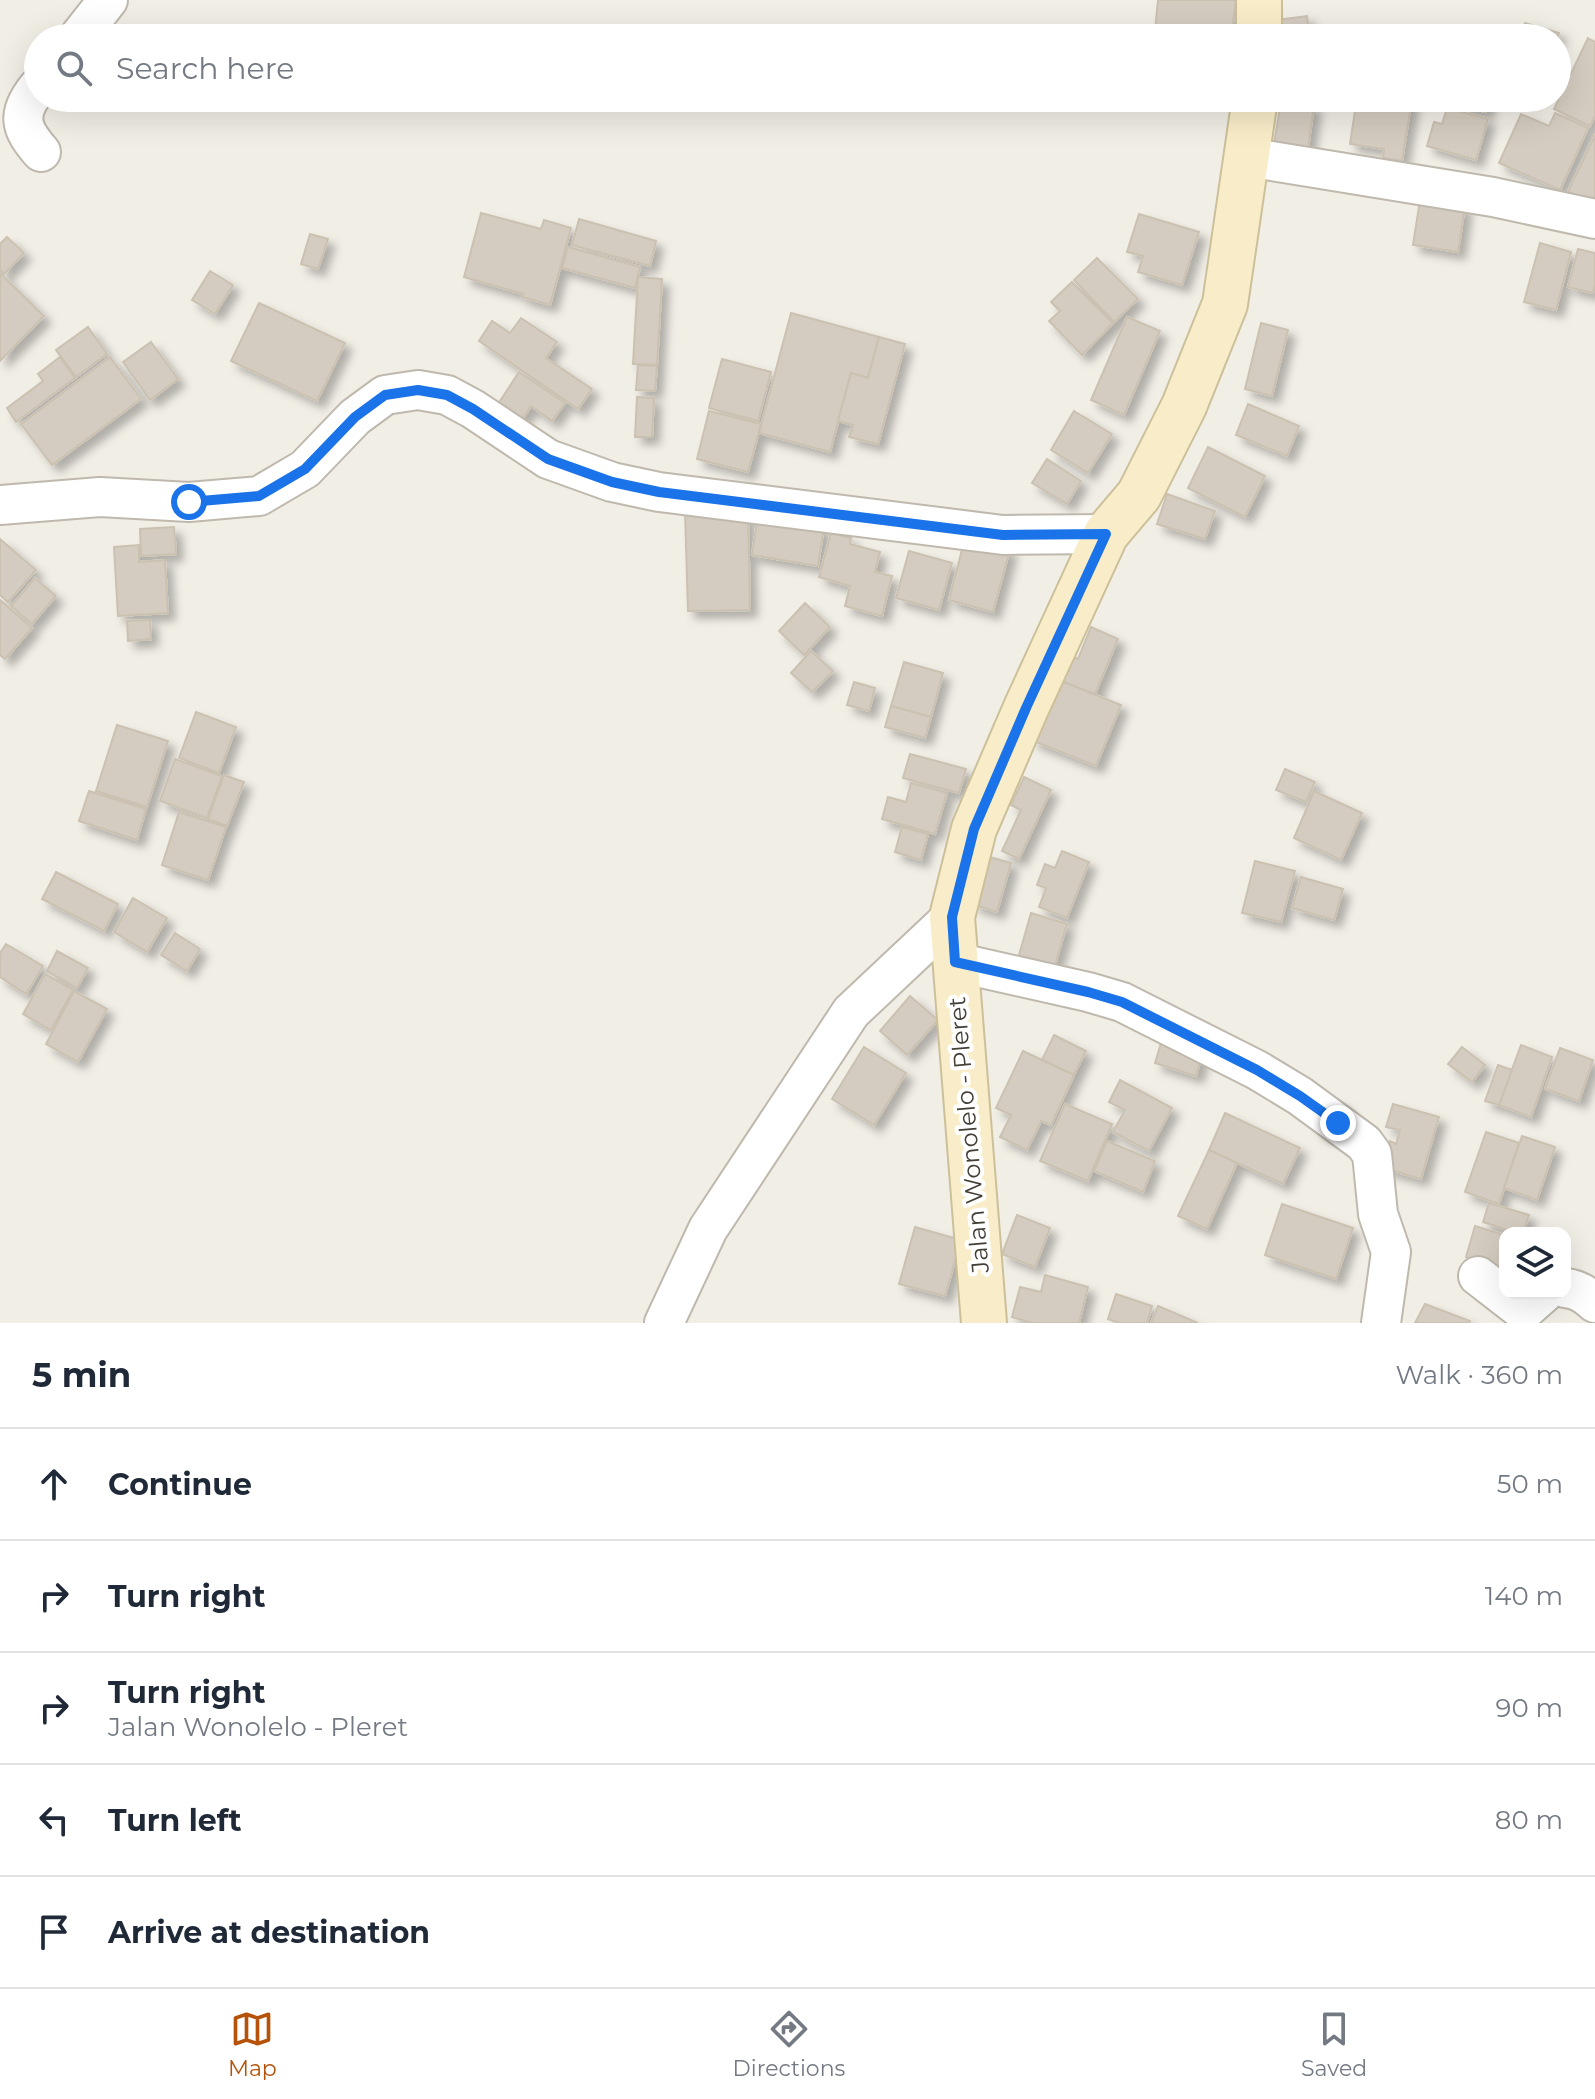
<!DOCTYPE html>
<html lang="en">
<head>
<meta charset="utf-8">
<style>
	:root { --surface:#fff; --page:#f6f6f7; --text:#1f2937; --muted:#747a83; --line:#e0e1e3; --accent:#b45309 }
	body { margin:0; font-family:Montserrat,sans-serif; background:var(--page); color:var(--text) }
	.controls { position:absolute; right:24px; bottom:24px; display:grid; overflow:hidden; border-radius:16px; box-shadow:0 8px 32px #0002 }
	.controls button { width:72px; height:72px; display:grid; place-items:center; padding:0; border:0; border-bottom:2px solid var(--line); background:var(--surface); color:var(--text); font:40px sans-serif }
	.stop { position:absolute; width:24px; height:24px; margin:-18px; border:6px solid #1a73e8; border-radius:50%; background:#fff }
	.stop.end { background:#1a73e8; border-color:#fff; box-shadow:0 2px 8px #0008 }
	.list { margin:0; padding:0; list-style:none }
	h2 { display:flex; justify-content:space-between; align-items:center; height:104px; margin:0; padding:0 32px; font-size:34px }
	h2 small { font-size:26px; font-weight:400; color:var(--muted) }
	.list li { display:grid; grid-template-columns:52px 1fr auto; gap:24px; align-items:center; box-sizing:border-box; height:112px; padding:0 32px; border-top:2px solid var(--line) }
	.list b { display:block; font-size:30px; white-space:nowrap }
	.list p { margin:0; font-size:26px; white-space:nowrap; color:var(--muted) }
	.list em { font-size:26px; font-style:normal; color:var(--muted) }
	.icon { flex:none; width:44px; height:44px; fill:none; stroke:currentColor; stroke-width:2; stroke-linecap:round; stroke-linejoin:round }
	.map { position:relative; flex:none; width:1595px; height:1323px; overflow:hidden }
	.search { position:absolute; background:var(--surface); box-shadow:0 8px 32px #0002; left:24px; right:24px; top:24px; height:88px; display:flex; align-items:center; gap:20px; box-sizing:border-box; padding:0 28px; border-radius:44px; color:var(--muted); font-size:30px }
	.sheet { height:664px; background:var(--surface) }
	nav { display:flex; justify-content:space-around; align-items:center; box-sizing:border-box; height:112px; border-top:2px solid var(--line); background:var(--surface); font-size:22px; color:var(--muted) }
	nav a { display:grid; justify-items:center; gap:4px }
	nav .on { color:var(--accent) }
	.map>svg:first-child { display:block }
	.building { fill:#d4ccc0; stroke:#cbc1b1; stroke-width:2; filter:url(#shadow) }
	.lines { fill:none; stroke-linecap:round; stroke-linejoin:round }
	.street-casing { stroke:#bfb8ad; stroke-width:42 }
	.secondary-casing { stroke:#ccc09a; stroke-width:48 }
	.street { stroke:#fff; stroke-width:38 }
	.secondary { stroke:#f9edc9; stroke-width:44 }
	.route { stroke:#1a73e8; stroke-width:10 }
	.labels { text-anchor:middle; stroke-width:8; stroke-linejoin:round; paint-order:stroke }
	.street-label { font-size:24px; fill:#433e36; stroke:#fff }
</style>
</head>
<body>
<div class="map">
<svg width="1595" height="1323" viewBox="0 0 1595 1323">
	<defs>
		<filter id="shadow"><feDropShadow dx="7" dy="7" stdDeviation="4" flood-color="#0004"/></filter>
	</defs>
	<rect width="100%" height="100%" fill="#f1eee6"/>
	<g class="building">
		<polygon points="1158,0 1236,0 1231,38 1155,30"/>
		<polygon points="1307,16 1310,38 1279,38 1276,20"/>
		<polygon points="1525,23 1559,33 1557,40 1557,38 1521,38"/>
		<polygon points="1155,30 1217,38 1154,38"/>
		<polygon points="1588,38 1595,42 1595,116 1590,126 1554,109"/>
		<polygon points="1357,98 1412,98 1402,161 1383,158 1384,149 1350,144"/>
		<polygon points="1457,98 1489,98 1486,112 1455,105"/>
		<polygon points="1281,100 1314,105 1308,149 1274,145"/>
		<polygon points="1447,108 1488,119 1476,160 1427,146 1434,122 1442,124"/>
		<polygon points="1555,113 1588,128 1560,190 1499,163 1521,114 1549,126"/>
		<polygon points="1595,135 1595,205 1568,192"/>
		<polygon points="1420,200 1465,206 1458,252 1413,245"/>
		<polygon points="481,213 541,229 544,220 571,228 550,305 522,297 523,294 464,277"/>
		<polygon points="1139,214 1199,232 1182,285 1138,272 1143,256 1127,252"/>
		<polygon points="579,219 656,241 650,266 572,245"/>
		<polygon points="310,234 328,239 318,269 301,264"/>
		<polygon points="7,237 24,253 4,274 0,270 0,244"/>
		<polygon points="1540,243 1571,252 1556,310 1524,302"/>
		<polygon points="568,247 640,267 635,288 562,268"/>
		<polygon points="1578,249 1595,253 1595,285 1593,293 1568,287"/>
		<polygon points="1097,258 1138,299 1114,322 1074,280"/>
		<polygon points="210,271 233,285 215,314 192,300"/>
		<polygon points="0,273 44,316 0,361"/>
		<polygon points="638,277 662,279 657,365 633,364"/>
		<polygon points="1072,282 1113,323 1082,355 1049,321 1060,311 1051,302"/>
		<polygon points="259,303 345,343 317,401 231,361"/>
		<polygon points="791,313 879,337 868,378 851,373 830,452 759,433"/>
		<polygon points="1127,317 1160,331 1124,415 1091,400"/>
		<polygon points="521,318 557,342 546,358 592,389 578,409 479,341 492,321 510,333"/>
		<polygon points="1261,323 1288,330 1272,396 1245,389"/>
		<polygon points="88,327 107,354 76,377 56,350"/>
		<polygon points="879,337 905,344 878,444 849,437 853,425 838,421 851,373 868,378"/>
		<polygon points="151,342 178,379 150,400 123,362"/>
		<polygon points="60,357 75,378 16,422 7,408 43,381 38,374"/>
		<polygon points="110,357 141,399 52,465 21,424"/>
		<polygon points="722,359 771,372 758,421 709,408"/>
		<polygon points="638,365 657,366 655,391 636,390"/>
		<polygon points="519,372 565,403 552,421 531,406 522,420 498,404"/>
		<polygon points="637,397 654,398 652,437 635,437"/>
		<polygon points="1248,404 1299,426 1287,456 1236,435"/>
		<polygon points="709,411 761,424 748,472 697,459"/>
		<polygon points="1074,411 1112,434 1088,473 1051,450"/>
		<polygon points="1208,447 1265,476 1245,517 1188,488"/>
		<polygon points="1047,459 1081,481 1067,504 1032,483"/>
		<polygon points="1167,494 1215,511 1205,539 1157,524"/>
		<polygon points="748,510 750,610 688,611 685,511"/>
		<polygon points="758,515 824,526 818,566 752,555"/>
		<polygon points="174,527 176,554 141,556 140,529"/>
		<polygon points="831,533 851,538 850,544 880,552 875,572 892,576 882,616 845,606 850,586 819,577"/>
		<polygon points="965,538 1010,549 993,612 949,600"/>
		<polygon points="0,539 36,570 8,602 0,595"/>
		<polygon points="139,545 139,562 165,560 168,613 118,616 114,547"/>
		<polygon points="909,551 952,563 939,610 896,598"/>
		<polygon points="35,578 56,596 32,624 11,606"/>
		<polygon points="0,600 32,628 5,659 0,655"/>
		<polygon points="805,603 830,627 804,655 779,631"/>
		<polygon points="150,620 151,639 128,641 127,621"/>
		<polygon points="1091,627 1118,639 1095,694 1056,679 1066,654 1078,659"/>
		<polygon points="811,651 833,671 812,692 791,673"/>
		<polygon points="904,662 943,673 931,717 891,706"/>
		<polygon points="1056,679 1121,705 1096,766 1031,740"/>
		<polygon points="854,682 875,688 869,711 847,705"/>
		<polygon points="891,706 931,717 925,738 885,727"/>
		<polygon points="196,712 236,727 219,773 179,758"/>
		<polygon points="117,725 168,741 147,807 96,791"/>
		<polygon points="910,754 966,769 959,793 903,778"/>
		<polygon points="175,759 222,776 207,818 160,801"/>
		<polygon points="1285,769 1315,782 1306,802 1276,790"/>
		<polygon points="224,775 244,782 227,826 208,819"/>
		<polygon points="1024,777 1051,790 1019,859 1002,851 1021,810 1011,805"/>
		<polygon points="911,783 947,793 935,834 882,819 888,797 906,802"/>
		<polygon points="89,791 146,809 137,840 79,821"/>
		<polygon points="1314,791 1362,813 1341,860 1294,838"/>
		<polygon points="179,812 226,827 208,880 162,865"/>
		<polygon points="902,827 928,834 921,860 895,852"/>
		<polygon points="1062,851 1089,862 1067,918 1039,907 1046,888 1037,885 1045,864 1055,868"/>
		<polygon points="986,856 1011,863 997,912 972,904"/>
		<polygon points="1255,861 1295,871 1281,922 1242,913"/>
		<polygon points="56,872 118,904 104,931 42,899"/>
		<polygon points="1301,877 1343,889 1334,920 1292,908"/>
		<polygon points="133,898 167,918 147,952 114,932"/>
		<polygon points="1031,913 1067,924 1053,972 1017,962"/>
		<polygon points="175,933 200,949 187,971 161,955"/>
		<polygon points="6,944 43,966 26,994 0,977 0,953"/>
		<polygon points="57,951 88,968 77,988 47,971"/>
		<polygon points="45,974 73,990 51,1030 23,1014"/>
		<polygon points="74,991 107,1009 78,1062 46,1044"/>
		<polygon points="910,996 938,1020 907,1055 880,1031"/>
		<polygon points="1164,1033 1205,1045 1196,1076 1155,1063"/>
		<polygon points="1054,1035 1086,1051 1074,1075 1042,1060"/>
		<polygon points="1521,1045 1552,1057 1531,1117 1499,1105"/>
		<polygon points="864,1047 906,1073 874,1125 832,1099"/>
		<polygon points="1462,1047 1485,1065 1472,1082 1448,1064"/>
		<polygon points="1560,1048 1593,1060 1579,1101 1545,1089"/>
		<polygon points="1023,1051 1074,1075 1051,1125 1041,1121 1027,1150 1000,1137 1011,1115 996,1108"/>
		<polygon points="1498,1065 1512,1070 1499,1105 1485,1101"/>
		<polygon points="1120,1080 1172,1108 1149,1151 1113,1132 1125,1110 1109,1102"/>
		<polygon points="1065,1104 1112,1124 1088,1181 1040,1161"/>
		<polygon points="1393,1104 1439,1117 1421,1179 1383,1168 1390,1141 1396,1144 1400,1130 1386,1127"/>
		<polygon points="1225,1113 1300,1148 1283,1184 1209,1150"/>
		<polygon points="1486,1132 1519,1143 1499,1204 1465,1192"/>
		<polygon points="1522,1136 1555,1147 1537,1200 1504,1188"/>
		<polygon points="1107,1141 1155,1161 1143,1192 1094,1171"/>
		<polygon points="1209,1150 1237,1163 1207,1229 1178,1216"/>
		<polygon points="1489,1203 1529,1215 1523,1233 1517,1233 1483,1222"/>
		<polygon points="1282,1204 1353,1228 1336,1279 1265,1255"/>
		<polygon points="1017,1215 1050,1228 1035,1267 1002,1254"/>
		<polygon points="1475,1226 1505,1235 1505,1269 1466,1257"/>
		<polygon points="915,1227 961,1240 945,1296 899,1284"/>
		<polygon points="1045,1275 1088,1287 1079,1323 1032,1323 1012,1317 1020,1287 1041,1292"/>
		<polygon points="1116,1294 1152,1306 1147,1323 1120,1323 1108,1319"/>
		<polygon points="1425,1304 1470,1321 1469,1323 1415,1323"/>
		<polygon points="1158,1306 1198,1323 1151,1323"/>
	</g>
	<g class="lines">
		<defs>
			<g id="street">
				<polyline points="78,38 108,0"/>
				<path d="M38 87C16 114 20 128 41 152"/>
				<polyline points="1247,157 1493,197 1595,219"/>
				<polyline points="0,505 100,497 189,502 259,496 305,469 355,417 385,395 418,390 447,395 473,409 548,459 612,482 659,492 1003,535 1106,534"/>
				<polyline points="955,962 1088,992 1122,1002 1257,1070 1300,1096 1364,1143 1372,1154 1378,1214 1391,1252 1381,1323"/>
				<polyline points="1478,1276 1518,1307 1527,1308 1544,1293"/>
				<path d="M1565 1288C1578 1289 1586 1295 1595 1303"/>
				<polyline points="664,1323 708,1229 851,1012 952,917"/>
			</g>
			<g id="secondary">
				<polyline points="1259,0 1259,38"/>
				<polyline points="984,1323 952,917 974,829 1026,708 1106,534 1139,495 1184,406 1225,304 1255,98"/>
			</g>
		</defs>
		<use href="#street" class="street-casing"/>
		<use href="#secondary" class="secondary-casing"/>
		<use href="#street" class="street"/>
		<use href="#secondary" class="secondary"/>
	</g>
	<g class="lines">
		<polyline class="route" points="189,502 259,496 305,469 355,417 385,395 418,390 447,395 473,409 548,459 612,482 659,492 1003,535 1106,534 1026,708 974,829 952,917 955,962 1088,992 1122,1002 1257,1070 1300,1096 1338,1123"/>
	</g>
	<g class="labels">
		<g class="street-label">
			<text transform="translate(969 1135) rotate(-95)" y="8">Jalan Wonolelo - Pleret</text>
		</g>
	</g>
</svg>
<div class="controls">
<button><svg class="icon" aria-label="layers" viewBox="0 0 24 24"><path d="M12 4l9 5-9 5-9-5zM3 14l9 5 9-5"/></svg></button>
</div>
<div class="stop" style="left:189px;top:502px"></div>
<div class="stop end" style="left:1338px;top:1123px"></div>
<div class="search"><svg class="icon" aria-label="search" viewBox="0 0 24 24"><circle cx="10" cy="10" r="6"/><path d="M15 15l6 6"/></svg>Search here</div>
</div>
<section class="sheet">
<h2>5 min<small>Walk · 360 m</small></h2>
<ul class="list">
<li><svg class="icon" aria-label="ahead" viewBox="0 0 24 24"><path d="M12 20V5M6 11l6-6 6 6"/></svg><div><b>Continue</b></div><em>50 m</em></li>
<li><svg class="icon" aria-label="right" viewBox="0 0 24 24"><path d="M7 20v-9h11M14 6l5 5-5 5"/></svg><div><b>Turn right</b></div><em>140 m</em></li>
<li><svg class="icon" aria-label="right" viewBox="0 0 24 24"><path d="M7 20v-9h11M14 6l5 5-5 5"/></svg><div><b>Turn right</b><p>Jalan Wonolelo - Pleret</p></div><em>90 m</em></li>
<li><svg class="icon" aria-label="left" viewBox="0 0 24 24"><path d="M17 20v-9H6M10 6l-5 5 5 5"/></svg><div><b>Turn left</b></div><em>80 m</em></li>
<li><svg class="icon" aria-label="arrive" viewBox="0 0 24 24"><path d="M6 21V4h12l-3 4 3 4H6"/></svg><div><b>Arrive at destination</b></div></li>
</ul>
</section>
<nav>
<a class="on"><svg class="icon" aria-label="map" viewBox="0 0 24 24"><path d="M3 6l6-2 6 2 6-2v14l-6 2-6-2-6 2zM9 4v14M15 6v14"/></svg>Map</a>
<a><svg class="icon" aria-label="directions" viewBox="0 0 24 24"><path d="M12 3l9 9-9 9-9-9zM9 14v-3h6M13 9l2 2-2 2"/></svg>Directions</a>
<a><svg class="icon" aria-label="saved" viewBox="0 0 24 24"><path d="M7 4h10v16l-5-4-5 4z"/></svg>Saved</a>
</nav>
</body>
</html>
